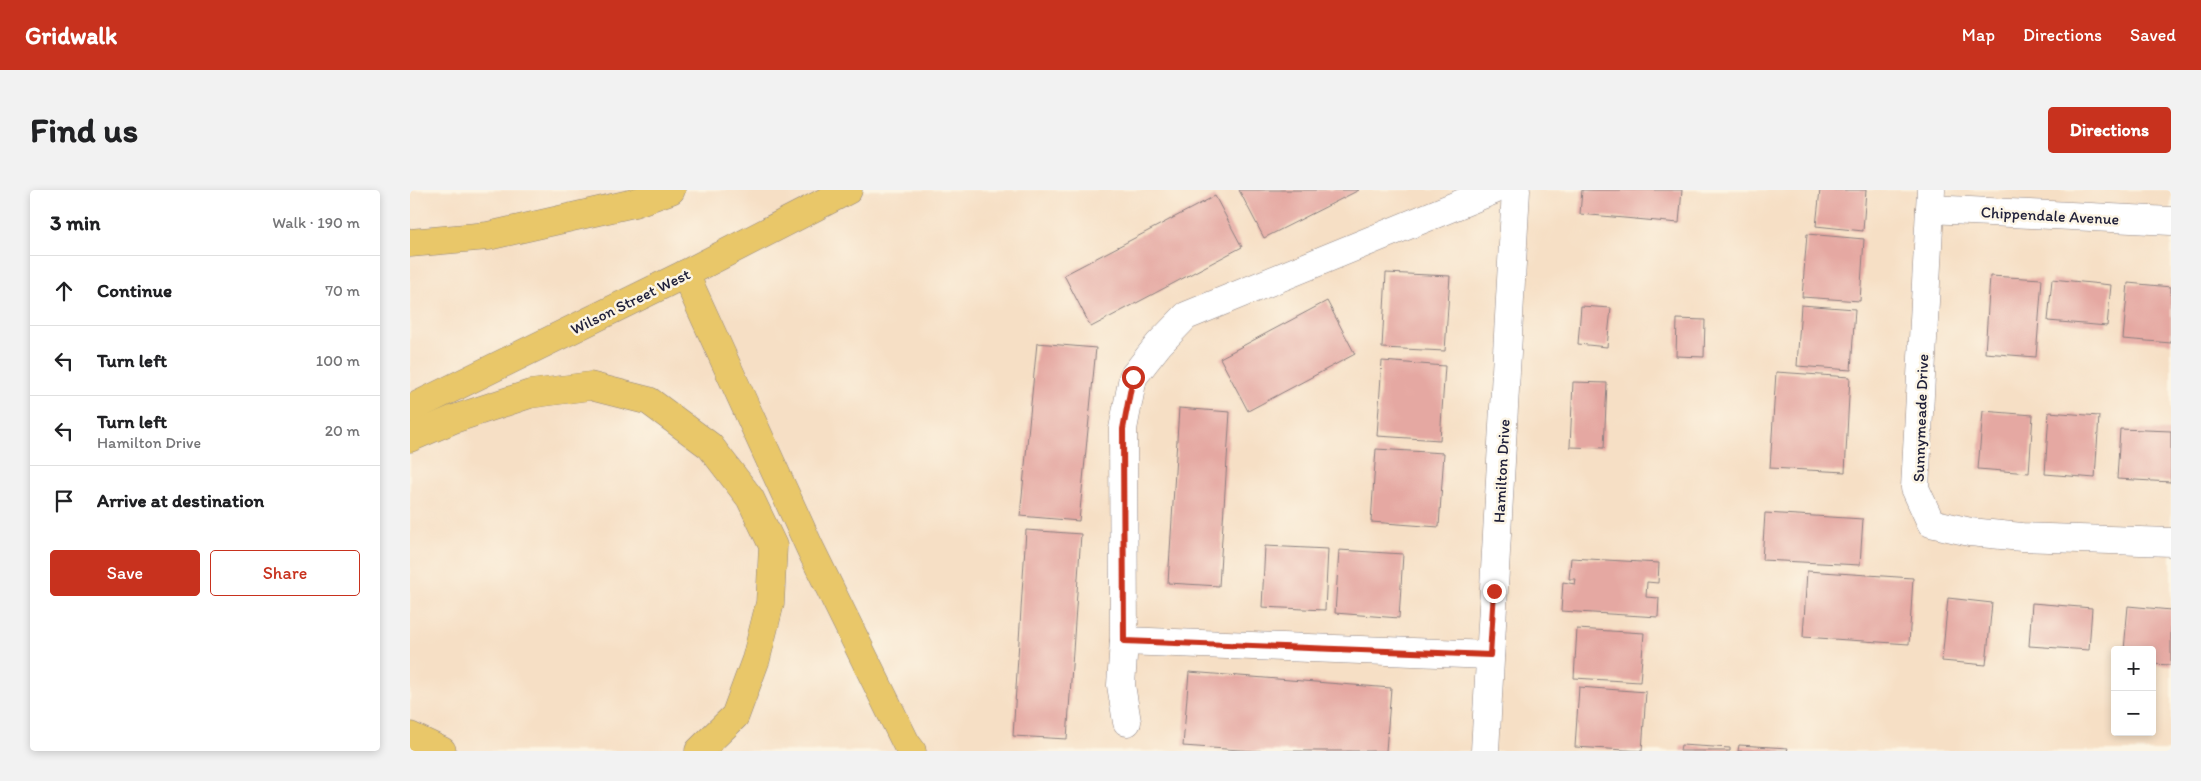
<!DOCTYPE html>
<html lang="en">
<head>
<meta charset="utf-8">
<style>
	:root { --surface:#fff; --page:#f2f2f2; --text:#202124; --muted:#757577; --line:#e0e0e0; --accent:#c8321e }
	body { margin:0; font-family:Itim,sans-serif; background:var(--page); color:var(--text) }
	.controls { position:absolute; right:15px; bottom:15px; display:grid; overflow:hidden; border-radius:5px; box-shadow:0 2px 8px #0003 }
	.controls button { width:45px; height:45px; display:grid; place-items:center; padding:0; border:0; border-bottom:1px solid var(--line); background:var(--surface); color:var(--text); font:25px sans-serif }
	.stop { position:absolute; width:15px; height:15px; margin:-11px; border:4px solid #c8321e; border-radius:50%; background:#fff }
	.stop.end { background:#c8321e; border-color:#fff; box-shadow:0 1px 5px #0008 }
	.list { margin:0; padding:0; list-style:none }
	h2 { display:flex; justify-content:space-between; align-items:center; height:65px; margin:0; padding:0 20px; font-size:21px }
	h2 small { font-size:16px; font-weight:400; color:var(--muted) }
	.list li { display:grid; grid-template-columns:32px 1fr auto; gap:15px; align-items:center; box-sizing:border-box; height:70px; padding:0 20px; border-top:1px solid var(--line) }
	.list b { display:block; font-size:19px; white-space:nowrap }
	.list p { margin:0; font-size:16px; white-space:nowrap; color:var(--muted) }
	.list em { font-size:16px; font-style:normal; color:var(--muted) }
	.actions { display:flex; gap:10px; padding:15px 20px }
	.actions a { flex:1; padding:11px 0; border:1px solid var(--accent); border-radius:5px; text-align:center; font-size:18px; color:var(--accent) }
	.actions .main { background:var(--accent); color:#fff }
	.icon { flex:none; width:28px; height:28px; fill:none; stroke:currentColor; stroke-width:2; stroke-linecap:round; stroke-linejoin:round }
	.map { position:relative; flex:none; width:1761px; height:561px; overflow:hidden; border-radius:5px }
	header { display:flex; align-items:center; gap:30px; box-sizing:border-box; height:70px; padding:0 25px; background:var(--accent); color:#fff }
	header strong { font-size:24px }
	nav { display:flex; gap:28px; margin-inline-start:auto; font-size:18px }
	.intro { display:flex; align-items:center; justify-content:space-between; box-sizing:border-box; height:120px; padding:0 30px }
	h1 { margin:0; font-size:35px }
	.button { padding:12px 22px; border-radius:5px; background:var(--accent); color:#fff; font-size:18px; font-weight:700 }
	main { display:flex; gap:30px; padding:0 30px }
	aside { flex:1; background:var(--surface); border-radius:5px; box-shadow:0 2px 8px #0003 }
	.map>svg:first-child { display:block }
	.building { fill:#e5a8a2 }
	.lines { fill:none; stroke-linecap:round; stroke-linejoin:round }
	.minor-casing { stroke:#8c8080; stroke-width:29 }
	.major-casing { stroke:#8c8080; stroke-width:29 }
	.highway-casing { stroke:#8c8080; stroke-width:29 }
	.minor { stroke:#fff; stroke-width:28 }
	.major { stroke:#e9c769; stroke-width:28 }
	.highway { stroke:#e9c769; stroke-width:28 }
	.route { stroke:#c8321e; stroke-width:6 }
	.labels { text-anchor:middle; stroke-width:5; stroke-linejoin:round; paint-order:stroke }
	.street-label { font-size:16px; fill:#22223b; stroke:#fcf5e5 }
</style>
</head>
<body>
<header>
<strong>Gridwalk</strong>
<nav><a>Map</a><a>Directions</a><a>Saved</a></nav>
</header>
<div class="intro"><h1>Find us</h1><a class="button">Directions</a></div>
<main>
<aside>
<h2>3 min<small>Walk · 190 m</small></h2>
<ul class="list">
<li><svg class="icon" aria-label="ahead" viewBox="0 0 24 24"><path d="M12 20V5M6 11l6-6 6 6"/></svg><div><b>Continue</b></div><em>70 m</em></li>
<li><svg class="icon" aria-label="left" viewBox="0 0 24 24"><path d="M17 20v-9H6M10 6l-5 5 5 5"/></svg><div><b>Turn left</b></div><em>100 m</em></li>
<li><svg class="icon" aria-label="left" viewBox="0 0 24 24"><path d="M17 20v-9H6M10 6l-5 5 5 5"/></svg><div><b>Turn left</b><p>Hamilton Drive</p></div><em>20 m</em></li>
<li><svg class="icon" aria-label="arrive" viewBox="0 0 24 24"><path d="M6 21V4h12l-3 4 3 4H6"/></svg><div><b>Arrive at destination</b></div></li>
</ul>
<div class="actions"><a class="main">Save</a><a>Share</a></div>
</aside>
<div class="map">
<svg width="1761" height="561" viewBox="0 0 1761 561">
	<rect width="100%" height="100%" fill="#fcf5e5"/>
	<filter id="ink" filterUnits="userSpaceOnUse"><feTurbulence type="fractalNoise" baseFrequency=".02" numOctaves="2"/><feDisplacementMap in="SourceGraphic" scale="10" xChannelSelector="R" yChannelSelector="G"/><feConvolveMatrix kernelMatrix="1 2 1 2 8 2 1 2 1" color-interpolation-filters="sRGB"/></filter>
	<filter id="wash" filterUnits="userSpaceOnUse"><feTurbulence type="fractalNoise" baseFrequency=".0096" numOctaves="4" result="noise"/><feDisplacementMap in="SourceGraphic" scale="20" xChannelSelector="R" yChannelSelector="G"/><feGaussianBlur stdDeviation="1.12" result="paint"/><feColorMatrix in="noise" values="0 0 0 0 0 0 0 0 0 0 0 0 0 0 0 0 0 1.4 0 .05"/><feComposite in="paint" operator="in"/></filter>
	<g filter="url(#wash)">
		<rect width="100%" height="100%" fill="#f6dfc5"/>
		<g id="blocks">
			<g class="building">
				<polygon points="829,0 949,0 854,48"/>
				<polygon points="1172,0 1272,0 1269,33 1170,24"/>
				<polygon points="1410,0 1456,0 1453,41 1406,36"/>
				<polygon points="805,6 832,57 681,137 654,85"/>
				<polygon points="1397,44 1454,49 1450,111 1392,107"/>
				<polygon points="976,83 1040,86 1035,161 972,158"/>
				<polygon points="1580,86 1632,89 1626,167 1575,163"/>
				<polygon points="1642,89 1701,95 1697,136 1638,131"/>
				<polygon points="1718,93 1761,97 1761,153 1713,149"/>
				<polygon points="917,111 945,164 838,221 810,168"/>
				<polygon points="1391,115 1445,119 1441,180 1387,176"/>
				<polygon points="1171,116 1201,118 1197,157 1168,154"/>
				<polygon points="1267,129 1295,130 1294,167 1266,166"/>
				<polygon points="627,153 686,158 669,331 610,326"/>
				<polygon points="972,171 1035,176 1030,250 967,246"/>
				<polygon points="1366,182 1440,187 1435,282 1360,278"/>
				<polygon points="1163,192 1197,193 1194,258 1160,257"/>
				<polygon points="769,218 820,222 809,396 758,393"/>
				<polygon points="1573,221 1623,225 1619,283 1568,279"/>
				<polygon points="1639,222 1689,226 1685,288 1635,284"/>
				<polygon points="1710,239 1761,241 1761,292 1707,289"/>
				<polygon points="966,259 1034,263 1029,337 961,332"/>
				<polygon points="1355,323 1453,329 1450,375 1352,370"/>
				<polygon points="616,340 671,344 657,549 603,546"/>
				<polygon points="855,356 918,359 915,420 852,417"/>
				<polygon points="929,360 993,364 989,428 925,423"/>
				<polygon points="1161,368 1249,373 1248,393 1237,392 1236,407 1249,408 1248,427 1151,421 1153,392 1165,394 1166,389 1159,389"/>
				<polygon points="1397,381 1503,388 1499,454 1393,447"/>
				<polygon points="1538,408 1582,413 1576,475 1532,471"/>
				<polygon points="1622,413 1682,418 1679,460 1619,456"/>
				<polygon points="1718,416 1761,420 1761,475 1742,474 1742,460 1714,460"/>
				<polygon points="1167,439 1234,443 1230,492 1164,488"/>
				<polygon points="779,482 981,498 976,561 844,561 773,556"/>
				<polygon points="1169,497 1236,502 1232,561 1165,557"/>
				<polygon points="1271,555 1320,558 1320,561 1270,561"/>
				<polygon points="1329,555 1378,558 1377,561 1328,561"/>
			</g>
		</g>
	</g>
	<g filter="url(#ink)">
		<use href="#blocks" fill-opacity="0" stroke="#8c8080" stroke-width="1"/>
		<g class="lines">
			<defs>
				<g id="minor">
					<polyline points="1521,0 1505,298 1521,333 1560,342 1612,347 1761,352"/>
					<polyline points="1520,19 1761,31"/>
					<polyline points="714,451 1080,465"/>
					<polyline points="717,532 711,495 714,451 713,239 723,187 749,154 776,126 1084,0"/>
					<polyline points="1075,561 1106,0"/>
				</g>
				<polyline id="major" points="0,219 275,84 438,0"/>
				<g id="highway">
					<polyline points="0,53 78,46 224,13 261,0"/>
					<polyline points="275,84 400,358 496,553 502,561"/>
					<polyline points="0,248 44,229 120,204 180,196 239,211 300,256 340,308 363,356 360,413 346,469 325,526 289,561"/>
					<polyline points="0,546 32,561"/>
				</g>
			</defs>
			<use href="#minor" class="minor-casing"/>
			<use href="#major" class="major-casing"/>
			<use href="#highway" class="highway-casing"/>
			<use href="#minor" class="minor"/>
			<use href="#major" class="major"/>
			<use href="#highway" class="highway"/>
		</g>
	</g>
	<g class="lines" filter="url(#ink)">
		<polyline class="route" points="723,187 713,239 714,451 1080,465 1084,401"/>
	</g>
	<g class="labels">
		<g class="street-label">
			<text transform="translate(1640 25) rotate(3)" y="6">Chippendale Avenue</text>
			<text transform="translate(220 111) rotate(-26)" y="6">Wilson Street West</text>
			<text transform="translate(1510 228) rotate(-88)" y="6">Sunnymeade Drive</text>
			<text transform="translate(1091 281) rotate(-87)" y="6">Hamilton Drive</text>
		</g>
	</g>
</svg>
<div class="controls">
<button>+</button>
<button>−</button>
</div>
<div class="stop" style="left:723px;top:187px"></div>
<div class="stop end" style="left:1084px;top:401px"></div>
</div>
</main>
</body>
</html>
